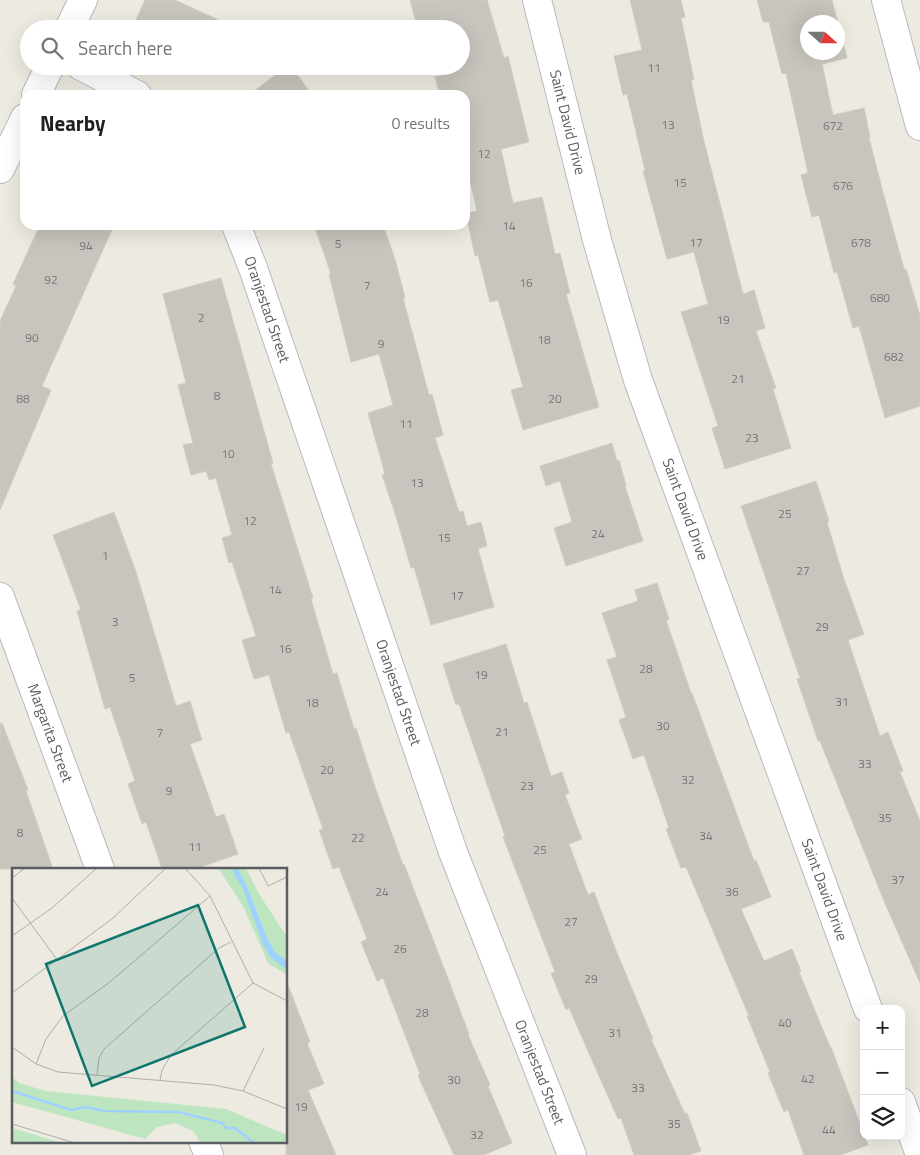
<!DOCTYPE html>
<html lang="en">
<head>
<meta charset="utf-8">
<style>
	:root { --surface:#fff; --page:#f6f6f6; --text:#202124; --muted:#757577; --line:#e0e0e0 }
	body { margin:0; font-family:"Titillium Web",sans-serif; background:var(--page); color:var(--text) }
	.controls { position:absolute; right:15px; bottom:15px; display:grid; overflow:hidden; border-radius:10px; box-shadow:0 5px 20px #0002 }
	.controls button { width:45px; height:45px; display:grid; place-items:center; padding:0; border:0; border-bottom:1px solid var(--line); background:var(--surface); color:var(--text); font:25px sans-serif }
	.compass { position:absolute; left:800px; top:15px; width:45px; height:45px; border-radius:50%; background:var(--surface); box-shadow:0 5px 20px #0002; rotate:111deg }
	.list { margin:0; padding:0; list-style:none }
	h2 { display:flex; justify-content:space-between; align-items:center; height:65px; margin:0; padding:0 20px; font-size:21px }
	h2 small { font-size:16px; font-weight:400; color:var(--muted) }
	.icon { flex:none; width:28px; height:28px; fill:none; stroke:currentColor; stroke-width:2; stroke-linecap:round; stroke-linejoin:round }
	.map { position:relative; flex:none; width:920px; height:1155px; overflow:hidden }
	.search { position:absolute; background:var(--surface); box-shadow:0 5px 20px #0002; left:20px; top:20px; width:450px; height:55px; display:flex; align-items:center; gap:12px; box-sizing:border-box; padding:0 18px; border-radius:28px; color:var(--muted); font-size:19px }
	.panel { position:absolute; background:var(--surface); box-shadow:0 5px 20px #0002; left:20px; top:90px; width:450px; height:140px; border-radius:15px }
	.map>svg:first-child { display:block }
	.building { fill:#c8c5be; stroke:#d1cdc0; fill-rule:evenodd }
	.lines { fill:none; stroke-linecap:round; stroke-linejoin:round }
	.street-casing { stroke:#b7b9be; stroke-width:30 }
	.secondary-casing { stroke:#b7bac0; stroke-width:30 }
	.street { stroke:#fff; stroke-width:28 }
	.secondary { stroke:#fff; stroke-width:28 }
	.labels { text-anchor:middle; stroke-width:5; stroke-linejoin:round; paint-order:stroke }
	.number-label { font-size:12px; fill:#767779 }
	.street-label { font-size:15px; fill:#5a5d62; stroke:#fff }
	.inset-river { fill:none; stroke:#9fd1ff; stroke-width:2.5 }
	.inset-road { fill:none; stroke:#aeaeaa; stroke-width:1 }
	.view { fill:#0f766e; fill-opacity:0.15; stroke:#0f766e; stroke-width:2.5 }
	.inset-edge { fill:none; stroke:#5a5d62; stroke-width:2.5 }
</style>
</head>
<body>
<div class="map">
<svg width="920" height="1155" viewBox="0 0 920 1155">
	<rect width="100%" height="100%" fill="#edebe1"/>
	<g class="building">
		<polygon points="145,0 175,0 238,29 132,29"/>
		<polygon points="410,0 487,0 504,58 508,56 529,142 501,149 513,203 542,197 555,254 560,253 570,293 566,294 599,407 523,430 511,390 523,387 498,300 490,302 478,255 475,256 466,214 477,211 465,158 465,95 440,95 435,77 461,69 461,29 418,29"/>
		<polygon points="630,0 681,0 685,17 681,18 694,80 691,80 703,137 743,294 754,290 765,328 756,331 776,388 773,389 791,448 725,469 712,428 718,426 681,312 708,304 694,252 667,259 643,171 645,170 627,94 623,95 614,56 642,50"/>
		<path d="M757 0H832L847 58 822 64 833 115 864 108 870 137 869 138 884 196 904 269H906L920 315V406L885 418 859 326 853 328 837 272 834 273 819 215 812 217 801 175 808 173 786 73 782 74 769 22H763ZM808 22H838V52H808Z"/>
		<polygon points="287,66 291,66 312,95 249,95"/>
		<polygon points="40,225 114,225 42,386 51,390 0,510 0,321 16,286 13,284"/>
		<polygon points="314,225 383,225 395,259 405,298 403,298 429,395 432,394 443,435 435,438 459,512 463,511 467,526 481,522 487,546 478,549 494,607 431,625 414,567 411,568 394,510 382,475 385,474 368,413 393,405 379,354 351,362 329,274 331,274"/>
		<polygon points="221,278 273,463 271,464 313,598 311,599 333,674 337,673 354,729 356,728 376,790 403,865 404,864 447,976 469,1034 468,1035 490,1085 488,1086 512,1143 484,1155 454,1155 418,1076 420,1074 383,978 377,981 361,942 367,939 339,867 333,869 319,830 323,829 289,732 286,733 269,675 254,679 242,640 256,636 232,562 229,563 222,538 232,535 216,478 209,480 206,471 191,475 183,445 193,443 178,385 186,383 163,294"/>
		<polygon points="612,443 617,461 619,460 626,485 625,486 643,541 566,566 554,528 572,522 560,481 546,486 540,466"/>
		<polygon points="816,481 829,521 827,522 844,579 864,634 848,640 880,736 888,732 903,771 900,772 920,821 920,983 884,901 820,741 818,741 797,679 800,678 741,506"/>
		<polygon points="114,512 136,572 176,706 190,701 202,740 190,744 216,817 224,814 238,854 195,869 162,869 146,822 142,824 128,784 135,781 110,707 105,709 77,611 81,610 53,535"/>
		<polygon points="657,583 669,619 666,620 691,693 692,693 754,861 756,860 771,897 741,909 764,961 792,949 801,971 799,972 830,1047 831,1047 868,1145 841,1155 804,1155 788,1110 784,1112 768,1073 770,1072 747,1016 749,1016 686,867 681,868 666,829 669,828 644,755 633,759 619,720 626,717 607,660 617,657 602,613 638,601 635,590"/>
		<polygon points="506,644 524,703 527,702 551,776 562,772 569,793 565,795 582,839 569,844 588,895 594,892 615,948 653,1039 651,1039 685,1114 687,1113 701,1151 689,1155 634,1155 621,1118 618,1119 569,1008 566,1010 551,973 555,972 503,837 505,836 459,704 456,705 443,664"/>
		<polygon points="2,723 28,790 26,791 53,869 0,869 0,724"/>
		<polygon points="286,985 288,985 310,1042 307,1043 324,1084 308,1090 336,1155 286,1155"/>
	</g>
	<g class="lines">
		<defs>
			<g id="street">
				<path id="s1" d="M537 0 597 240 638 380 868 1009"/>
				<polyline points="69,29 83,0"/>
				<polyline points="81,66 137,95"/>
				<polyline points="36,95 50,66"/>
				<polyline points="0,169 25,118"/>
				<path id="s2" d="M236 225 253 268 453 852 572 1155"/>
				<path id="s3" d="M0 597 100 869"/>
				<polyline points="901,1102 920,1155"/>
				<polyline points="203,1141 209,1155"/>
			</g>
			<polyline id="secondary" points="886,0 920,126"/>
		</defs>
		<use href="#street" class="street-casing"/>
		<use href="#secondary" class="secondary-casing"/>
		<use href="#street" class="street"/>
		<use href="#secondary" class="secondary"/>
	</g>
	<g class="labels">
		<g class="number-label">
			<text x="654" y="72">11</text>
			<text x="668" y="129">13</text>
			<text x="833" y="130">672</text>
			<text x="484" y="158">12</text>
			<text x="680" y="187">15</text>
			<text x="843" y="190">676</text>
			<text x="509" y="230">14</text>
			<text x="696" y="247">17</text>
			<text x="861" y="247">678</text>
			<text x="338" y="248">5</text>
			<text x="86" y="250">94</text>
			<text x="51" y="284">92</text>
			<text x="526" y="287">16</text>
			<text x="367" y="290">7</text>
			<text x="880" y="302">680</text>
			<text x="201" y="322">2</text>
			<text x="723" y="324">19</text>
			<text x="32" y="342">90</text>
			<text x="544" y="344">18</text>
			<text x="381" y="348">9</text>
			<text x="894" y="361">682</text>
			<text x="738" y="383">21</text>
			<text x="217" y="400">8</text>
			<text x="23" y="403">88</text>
			<text x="555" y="403">20</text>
			<text x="406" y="428">11</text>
			<text x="752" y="442">23</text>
			<text x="228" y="458">10</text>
			<text x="417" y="487">13</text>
			<text x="785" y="518">25</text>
			<text x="250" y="525">12</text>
			<text x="598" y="538">24</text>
			<text x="444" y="542">15</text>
			<text x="105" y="560">1</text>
			<text x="803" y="575">27</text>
			<text x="275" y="594">14</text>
			<text x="457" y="600">17</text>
			<text x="115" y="626">3</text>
			<text x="822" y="631">29</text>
			<text x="285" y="653">16</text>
			<text x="646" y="673">28</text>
			<text x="481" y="679">19</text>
			<text x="132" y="682">5</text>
			<text x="842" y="706">31</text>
			<text x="312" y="707">18</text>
			<text x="663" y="730">30</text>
			<text x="502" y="736">21</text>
			<text x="160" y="737">7</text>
			<text x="865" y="768">33</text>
			<text x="327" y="774">20</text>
			<text x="688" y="784">32</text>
			<text x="527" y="790">23</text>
			<text x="169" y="795">9</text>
			<text x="885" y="822">35</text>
			<text x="20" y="837">8</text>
			<text x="706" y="840">34</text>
			<text x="358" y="842">22</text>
			<text x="195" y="851">11</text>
			<text x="540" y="854">25</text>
			<text x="898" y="884">37</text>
			<text x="382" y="896">24</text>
			<text x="732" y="896">36</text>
			<text x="571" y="926">27</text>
			<text x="400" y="953">26</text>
			<text x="591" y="983">29</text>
			<text x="422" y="1017">28</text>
			<text x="785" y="1027">40</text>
			<text x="615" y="1037">31</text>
			<text x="808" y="1083">42</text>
			<text x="454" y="1084">30</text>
			<text x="638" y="1092">33</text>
			<text x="301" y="1111">19</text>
			<text x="674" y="1128">35</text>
			<text x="829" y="1134">44</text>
			<text x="477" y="1139">32</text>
		</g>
		<g class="street-label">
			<text dy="5" stroke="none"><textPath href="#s1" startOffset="126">Saint David Drive</textPath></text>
			<text dy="5" stroke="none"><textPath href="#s2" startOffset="90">Oranjestad Street</textPath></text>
			<text dy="5" stroke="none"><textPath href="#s1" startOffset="531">Saint David Drive</textPath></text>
			<text dy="5" stroke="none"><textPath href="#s2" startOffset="495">Oranjestad Street</textPath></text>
			<text dy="5" stroke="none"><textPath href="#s3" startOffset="145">Margarita Street</textPath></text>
			<text dy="5" stroke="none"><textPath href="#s1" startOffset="936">Saint David Drive</textPath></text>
			<text dy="5" stroke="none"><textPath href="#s2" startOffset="900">Oranjestad Street</textPath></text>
		</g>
	</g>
	<g transform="translate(12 868)">
		<rect width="275" height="275" fill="#edebe1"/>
		<path d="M206 0H234L247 26 275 69V107L256 95 231 38ZM0 209 7 215 34 223 214 241 275 267V275H189L181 263 163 255 145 259 133 271 0 234ZM0 260 7 262 49 275H0Z" fill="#bde5bf"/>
		<path d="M219 0H225L234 16 255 70 263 84 275 93V102L259 90 251 77 231 21Z" fill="#9fd1ff"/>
		<path class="inset-river" d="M0 223 59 242 74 239 92 243 167 244 210 255 214 260H223L242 275"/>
		<path class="inset-road" d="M173 0 198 28 241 115 275 133M247 0 256 18 275 9M0 10 13 0M0 30 46 93M0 68 40 40 85 0M0 125 101 50 154 0M0 179 24 196 46 204 202 217 231 223 275 241M24 196 34 171 51 148 98 114 198 28M85 207 87 190 92 181 207 80 219 74M148 212 150 202 159 187 241 115M231 223 252 180M0 256 63 275"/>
		<path class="view" d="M186 37 233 159 80 218 34 96Z"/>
		<rect width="275" height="275" class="inset-edge"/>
	</g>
</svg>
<div class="controls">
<button>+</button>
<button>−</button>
<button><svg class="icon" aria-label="layers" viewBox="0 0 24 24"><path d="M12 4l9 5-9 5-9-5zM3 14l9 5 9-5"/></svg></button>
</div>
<svg class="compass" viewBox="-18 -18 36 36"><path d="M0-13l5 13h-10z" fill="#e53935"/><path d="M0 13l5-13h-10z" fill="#757577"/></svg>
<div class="search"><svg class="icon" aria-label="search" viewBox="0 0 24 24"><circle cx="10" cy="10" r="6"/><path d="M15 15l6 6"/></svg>Search here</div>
<section class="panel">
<h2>Nearby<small>0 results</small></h2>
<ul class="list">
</ul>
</section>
</div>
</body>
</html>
